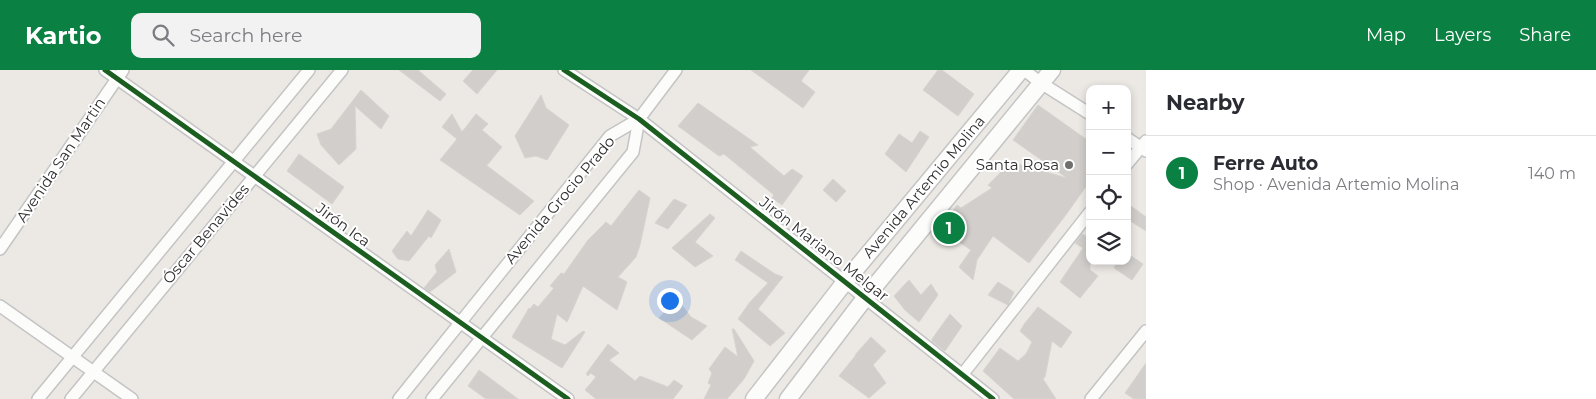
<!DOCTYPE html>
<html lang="en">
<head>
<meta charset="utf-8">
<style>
	:root { --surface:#fff; --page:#f2f2f3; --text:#2b2b33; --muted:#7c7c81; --line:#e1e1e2; --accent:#0b8043 }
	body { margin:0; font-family:Montserrat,sans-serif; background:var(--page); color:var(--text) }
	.controls { position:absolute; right:15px; top:15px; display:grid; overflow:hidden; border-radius:10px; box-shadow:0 2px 8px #0003 }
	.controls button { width:45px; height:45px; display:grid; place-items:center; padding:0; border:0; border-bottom:1px solid var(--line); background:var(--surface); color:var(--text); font:25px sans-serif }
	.you { position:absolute; left:669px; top:230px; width:18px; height:18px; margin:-12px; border:4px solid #fff; border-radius:50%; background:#1a73e8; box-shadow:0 0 0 8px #1a73e833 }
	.badge { display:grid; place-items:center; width:32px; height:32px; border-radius:50%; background:var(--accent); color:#fff; font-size:16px; font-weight:700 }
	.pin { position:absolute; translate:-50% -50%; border:2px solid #fff; box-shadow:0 1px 5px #0006 }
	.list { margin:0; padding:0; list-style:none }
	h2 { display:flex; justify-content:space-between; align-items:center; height:65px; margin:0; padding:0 20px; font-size:21px }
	h2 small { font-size:16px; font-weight:400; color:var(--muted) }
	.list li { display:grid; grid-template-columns:32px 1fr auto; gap:15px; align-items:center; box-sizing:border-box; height:75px; padding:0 20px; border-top:1px solid var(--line) }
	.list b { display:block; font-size:19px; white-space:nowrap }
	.list p { margin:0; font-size:16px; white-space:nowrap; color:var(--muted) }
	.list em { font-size:16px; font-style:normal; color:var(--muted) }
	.icon { flex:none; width:28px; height:28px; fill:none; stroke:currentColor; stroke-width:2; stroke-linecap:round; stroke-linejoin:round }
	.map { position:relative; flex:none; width:1146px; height:329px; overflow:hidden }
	header { display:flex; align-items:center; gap:30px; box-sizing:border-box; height:70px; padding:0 25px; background:var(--accent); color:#fff }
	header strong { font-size:24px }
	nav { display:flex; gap:28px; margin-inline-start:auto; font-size:18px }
	.search { width:350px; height:45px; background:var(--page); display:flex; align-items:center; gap:12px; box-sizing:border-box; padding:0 18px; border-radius:10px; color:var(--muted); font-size:19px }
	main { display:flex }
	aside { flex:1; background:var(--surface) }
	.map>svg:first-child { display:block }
	.building { fill:#d1cecb; stroke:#d7d4d0 }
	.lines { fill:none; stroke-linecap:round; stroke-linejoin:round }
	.street-casing { stroke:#c5c4c5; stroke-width:14 }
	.secondary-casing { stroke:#c5c4c5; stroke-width:19 }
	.street { stroke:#fcfcfb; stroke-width:11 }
	.secondary { stroke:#fcfcfb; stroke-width:16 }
	.cycleway-casing { stroke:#fff; stroke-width:8 }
	.cycleway { stroke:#1b5e20; stroke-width:5 }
	.poi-dot { fill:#706f6e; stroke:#fff; stroke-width:2 }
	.labels { text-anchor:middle; stroke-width:4; stroke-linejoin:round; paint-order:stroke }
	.street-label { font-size:15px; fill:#2e2e2e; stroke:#fff }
	.poi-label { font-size:15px; fill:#2e2e2e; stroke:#fff; text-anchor:end }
</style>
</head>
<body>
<header>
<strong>Kartio</strong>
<div class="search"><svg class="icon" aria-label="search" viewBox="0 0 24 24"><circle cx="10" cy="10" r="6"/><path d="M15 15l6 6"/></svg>Search here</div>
<nav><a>Map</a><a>Layers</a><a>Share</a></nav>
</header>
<main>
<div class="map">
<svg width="1146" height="329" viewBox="0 0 1146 329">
	<rect width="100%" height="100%" fill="#ece8e4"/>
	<g class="building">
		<polygon points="399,0 418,0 446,24 440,31"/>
		<polygon points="473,0 497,0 477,24 463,11"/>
		<polygon points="751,0 809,0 801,11 815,22 803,38"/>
		<polygon points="938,0 942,0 974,24 958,46 923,20"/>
		<polygon points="361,20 389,46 381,59 355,36 356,79 339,95 321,75 317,64 331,59"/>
		<polygon points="541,25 546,38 569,55 547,90 536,86 525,88 515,66"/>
		<polygon points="698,33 758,75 750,77 784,106 792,99 803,106 782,135 772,128 774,125 724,84 719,86 678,56"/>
		<polygon points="1038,35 1090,72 1090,111 1065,146 1029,193 993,166 977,190 973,210 959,197 971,180 940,159 957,135 961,138 992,118 988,115 1011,92 1067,108 1013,70"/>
		<polygon points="452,44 462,62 476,44 488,54 482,60 502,77 488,94 486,95 534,131 520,145 440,90 457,69 442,57"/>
		<polygon points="920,61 929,67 906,102 885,84 899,64 912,73"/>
		<polygon points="299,84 344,117 332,134 287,101"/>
		<polygon points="833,109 846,121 836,132 823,120"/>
		<polygon points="639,120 650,128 640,175 636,187 618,207 627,212 617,240 583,216 567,252 557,244 551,269 565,275 583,261 585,262 562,298 512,267 529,238 530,239 534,234 538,237 554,218 550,216 561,203 564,204 588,170 606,152 611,156"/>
		<polygon points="674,129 687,135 668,159 655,153"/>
		<polygon points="1127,133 1146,147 1146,161 1127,149"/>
		<polygon points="428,140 441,150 431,168 429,166 409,191 398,189 392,181 407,161 411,166"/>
		<polygon points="710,144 715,148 695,172 713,186 695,197 672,178"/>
		<polygon points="1082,164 1090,168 1090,200 1098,206 1080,228 1060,212 1083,178 1075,173"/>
		<polygon points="449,179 456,202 430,222 424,218 437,202 435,195"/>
		<polygon points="741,181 775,204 783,207 758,239 785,263 770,276 738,249 750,232 768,213 735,190"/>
		<polygon points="1127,183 1143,194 1132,210 1114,198 1118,191 1127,191"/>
		<polygon points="909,210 921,225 931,214 938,225 919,252 905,240 894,226"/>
		<polygon points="998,212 1014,222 1008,235 988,225"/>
		<polygon points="677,229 691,247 707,256 692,270 659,248"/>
		<polygon points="1038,237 1072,262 1061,278 1052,271 1045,307 1043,309 1056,329 1014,329 983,301 1000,278 1018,291 1026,284 1032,272 1020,261 1025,253"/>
		<polygon points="950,244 962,256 945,281 932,271 932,269"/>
		<polygon points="732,259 734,259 754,291 744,309 727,329 704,329 711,315 708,313 712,303 709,299 725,277 738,287"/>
		<polygon points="871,267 886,281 873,295 886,313 869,328 839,306 856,285 855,285"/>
		<polygon points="608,274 619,283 609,290 635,311 640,306 668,317 674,310 683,316 673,329 596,329 585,320 596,307 591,303 588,306 586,304"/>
		<polygon points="1146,293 1146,329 1134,329 1125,323"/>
		<polygon points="479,300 518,329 486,329 468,316"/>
	</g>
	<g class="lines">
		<defs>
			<g id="street">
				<polyline points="105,0 568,329"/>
				<polyline points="564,0 639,49 993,329"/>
				<polyline points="1024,0 1041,13 1090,44"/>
				<polyline points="1127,68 1146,81"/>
				<polyline points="1127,94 1146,71"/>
				<polyline points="0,179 123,0"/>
				<polyline points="0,236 132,329"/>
				<polyline points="962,305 1090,142"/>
				<polyline points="38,329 309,0"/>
				<polyline points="71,329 342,0"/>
				<polyline points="399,329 610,66 639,49 676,0"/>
				<polyline points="432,329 633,82 639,49"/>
				<polyline points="1091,329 1146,261"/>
			</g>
			<g id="secondary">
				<polyline points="754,329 845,212 1021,0"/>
				<polyline points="788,329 865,228 1052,0"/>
			</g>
		</defs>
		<use href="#street" class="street-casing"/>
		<use href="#secondary" class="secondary-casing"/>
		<use href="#street" class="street"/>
		<use href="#secondary" class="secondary"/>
		<defs>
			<g id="cycleway">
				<polyline points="105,0 568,329"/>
				<polyline points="564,0 639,49 993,329"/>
			</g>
		</defs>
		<use href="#cycleway" class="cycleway-casing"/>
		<use href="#cycleway" class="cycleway"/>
	</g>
	<circle class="poi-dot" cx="1069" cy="95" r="5"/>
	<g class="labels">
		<g class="street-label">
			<text transform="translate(61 90) rotate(-56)" y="5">Avenida San Martin</text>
			<text transform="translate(924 117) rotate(-50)" y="5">Avenida Artemio Molina</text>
			<text transform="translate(560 130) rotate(-50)" y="5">Avenida Grocio Prado</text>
			<text transform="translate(343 155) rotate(36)" y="5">Jirón Ica</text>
			<text transform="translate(206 164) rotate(-50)" y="5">Óscar Benavides</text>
			<text transform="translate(824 179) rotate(38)" y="5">Jirón Mariano Melgar</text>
		</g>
		<g class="poi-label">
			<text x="1059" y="100">Santa Rosa</text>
		</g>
	</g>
</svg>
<div class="controls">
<button>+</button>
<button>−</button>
<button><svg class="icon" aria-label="locate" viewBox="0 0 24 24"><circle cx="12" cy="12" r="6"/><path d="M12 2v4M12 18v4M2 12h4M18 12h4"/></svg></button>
<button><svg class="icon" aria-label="layers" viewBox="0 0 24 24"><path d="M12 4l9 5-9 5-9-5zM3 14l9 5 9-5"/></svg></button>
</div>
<div class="you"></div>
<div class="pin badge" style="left:949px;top:158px">1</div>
</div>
<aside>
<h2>Nearby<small></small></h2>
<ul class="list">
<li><span class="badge">1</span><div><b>Ferre Auto</b><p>Shop · Avenida Artemio Molina</p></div><em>140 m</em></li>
</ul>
</aside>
</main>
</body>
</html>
